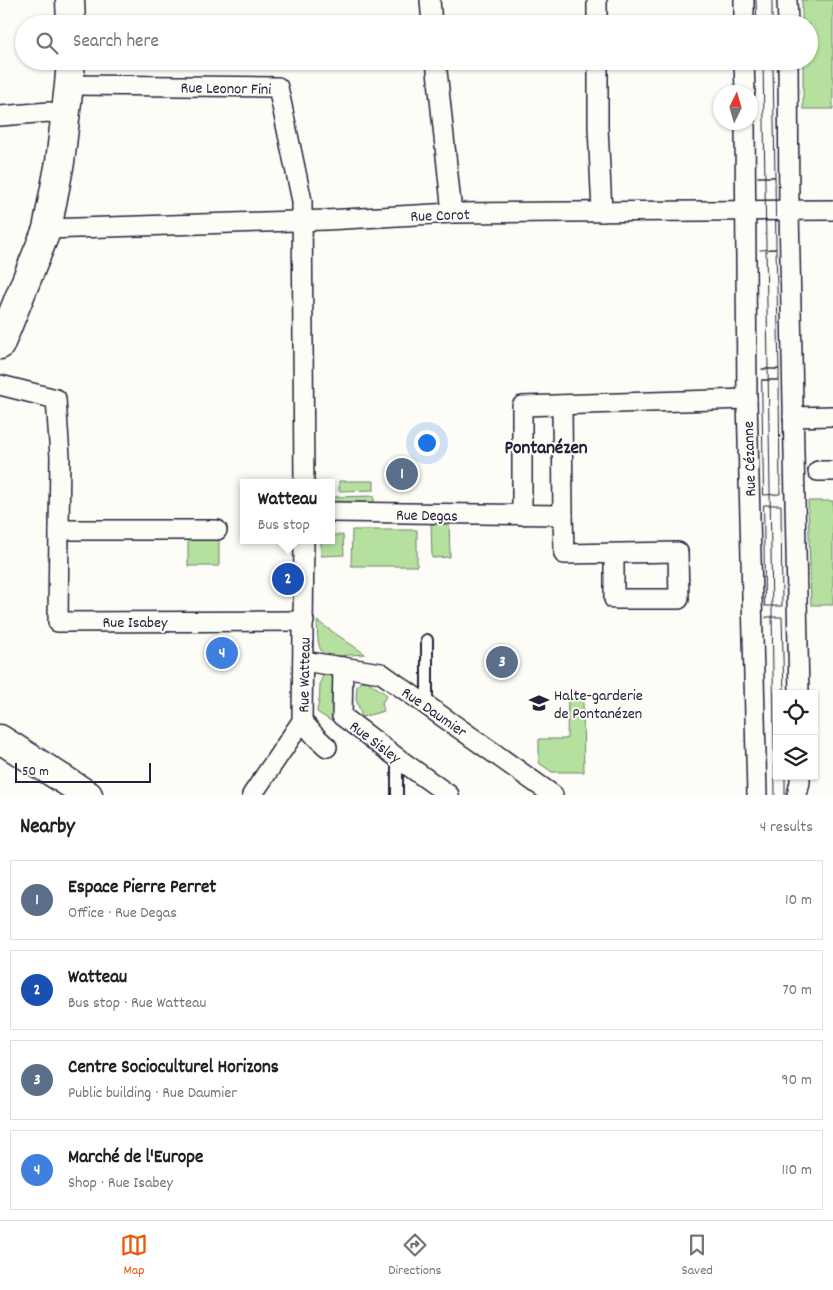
<!DOCTYPE html>
<html lang="en">
<head>
<meta charset="utf-8">
<style>
	:root { --surface:#fff; --page:#f2f2f2; --text:#222; --muted:#767676; --line:#e0e0e0; --accent:#ea580c }
	body { margin:0; font-family:Dekko,sans-serif; background:var(--page); color:var(--text) }
	.controls { position:absolute; right:15px; bottom:15px; display:grid; overflow:hidden; border-radius:0px; box-shadow:0 1px 4px #0004 }
	.controls button { width:45px; height:45px; display:grid; place-items:center; padding:0; border:0; border-bottom:1px solid var(--line); background:var(--surface); color:var(--text); font:25px sans-serif }
	.compass { position:absolute; left:713px; top:85px; width:45px; height:45px; border-radius:50%; background:var(--surface); box-shadow:0 1px 4px #0004; rotate:5deg }
	.scale { position:absolute; left:15px; bottom:12px; width:136px; box-sizing:border-box; padding-left:5px; border:2px solid #22223b; border-top:0; font-size:14px; line-height:18px; white-space:nowrap; color:#22223b; -webkit-text-stroke:4px #fdfcf7; paint-order:stroke }
	.you { position:absolute; left:426px; top:442px; width:18px; height:18px; margin:-12px; border:4px solid #fff; border-radius:50%; background:#1a73e8; box-shadow:0 0 0 8px #1a73e833 }
	.badge { display:grid; place-items:center; width:32px; height:32px; border-radius:50%; background:var(--accent); color:#fff; font-size:16px; font-weight:700 }
	.pin { position:absolute; translate:-50% -50%; border:2px solid #fff; box-shadow:0 1px 5px #0006 }
	.popup { position:absolute; left:240px; top:479px; width:95px; height:65px; box-sizing:border-box; display:grid; place-content:center; border-radius:0px; background:var(--surface); filter:drop-shadow(0 1px 4px #0005); font-size:16px; white-space:nowrap; color:var(--muted) }
	.popup b { font-size:19px; color:var(--text) }
	.popup::after { content:''; position:absolute; left:50%; top:100%; margin-left:-10px; border:10px solid transparent; border-top-color:var(--surface) }
	.list { margin:0; padding:0; list-style:none }
	h2 { display:flex; justify-content:space-between; align-items:center; height:65px; margin:0; padding:0 20px; font-size:21px }
	h2 small { font-size:16px; font-weight:400; color:var(--muted) }
	.list li { display:grid; grid-template-columns:32px 1fr auto; gap:15px; align-items:center; box-sizing:border-box; height:80px; margin:0 10px 10px; padding:0 10px; border:1px solid var(--line); border-radius:0px }
	.list b { display:block; font-size:19px; white-space:nowrap }
	.list p { margin:0; font-size:16px; white-space:nowrap; color:var(--muted) }
	.list em { font-size:16px; font-style:normal; color:var(--muted) }
	.icon { flex:none; width:28px; height:28px; fill:none; stroke:currentColor; stroke-width:2; stroke-linecap:round; stroke-linejoin:round }
	.map { position:relative; flex:none; width:833px; height:795px; overflow:hidden }
	.search { position:absolute; background:var(--surface); box-shadow:0 1px 4px #0004; left:15px; right:15px; top:15px; height:55px; display:flex; align-items:center; gap:12px; box-sizing:border-box; padding:0 18px; border-radius:28px; color:var(--muted); font-size:19px }
	.sheet { height:425px; background:var(--surface) }
	nav { display:flex; justify-content:space-around; align-items:center; box-sizing:border-box; height:70px; border-top:1px solid var(--line); background:var(--surface); font-size:14px; color:var(--muted) }
	nav a { display:grid; justify-items:center; gap:2px }
	nav .on { color:var(--accent) }
	.map>svg:first-child { display:block }
	.green { fill:#b5e09e; stroke:#6c816c }
	.lines { fill:none; stroke-linecap:round; stroke-linejoin:round }
	.lane-casing { stroke:#22223b; stroke-width:14 }
	.street-casing { stroke:#22223b; stroke-width:22 }
	.secondary-casing { stroke:#22223b; stroke-width:31 }
	.lane { stroke:#fdfcf7; stroke-width:10 }
	.street { stroke:#fdfcf7; stroke-width:19 }
	.secondary { stroke:#fdfcf7; stroke-width:28 }
	.tram { stroke:#22223b; stroke-width:1 }
	.labels { text-anchor:middle; stroke-width:4; stroke-linejoin:round; paint-order:stroke }
	.street-label { font-size:16px; fill:#22223b; stroke:#fdfcf7 }
	.poi-label { font-size:16px; fill:#22223b; stroke:#fdfcf7; text-anchor:start }
	.quarter-label { font-size:19px; font-weight:bold; fill:#22223b; stroke:#fdfcf7 }
</style>
</head>
<body>
<div class="map">
<svg width="833" height="795" viewBox="0 0 833 795">
	<rect width="100%" height="100%" fill="#fdfcf7"/>
	<filter id="ink" filterUnits="userSpaceOnUse"><feTurbulence type="fractalNoise" baseFrequency=".02" numOctaves="2"/><feDisplacementMap in="SourceGraphic" scale="10" xChannelSelector="R" yChannelSelector="G"/><feConvolveMatrix kernelMatrix="1 2 1 2 8 2 1 2 1" color-interpolation-filters="sRGB"/></filter>
	<g filter="url(#ink)">
		<g class="green">
			<polygon points="802,0 833,0 833,109 803,109 803,61 809,61 809,24 802,24"/>
			<polygon points="339,481 374,481 374,490 339,491"/>
			<polygon points="374,496 374,507 332,507 332,497"/>
			<polygon points="808,501 833,501 833,605 811,605"/>
			<polygon points="449,521 450,557 432,558 431,522"/>
			<polygon points="352,530 417,530 417,566 351,566"/>
			<polygon points="332,535 343,535 344,555 321,556 321,540 332,540"/>
			<rect x="188" y="537" width="31" height="29"/>
			<path d="M317 621 365 654 336 656 324 655C316 646 318 632 317 621Z"/>
			<path d="M327 673 330 674 333 678 334 715 331 721 317 712C317 708 319 704 319 700 321 690 317 679 327 673Z"/>
			<polygon points="361,681 367,681 387,695 382,703 384,711 362,717 356,699 357,686"/>
			<polygon points="568,696 578,696 578,701 583,701 584,772 552,772 539,763 539,739 567,739"/>
		</g>
		<g class="lines">
			<defs>
				<g id="lane">
					<polyline points="427,640 427,705"/>
					<polyline points="397,795 397,757"/>
				</g>
				<g id="street">
					<polyline points="430,0 432,24"/>
					<polyline points="597,0 597,24"/>
					<polyline points="744,0 744,24"/>
					<polyline points="787,0 788,24"/>
					<polyline points="436,61 452,213"/>
					<polyline points="598,61 598,127 602,212"/>
					<polyline points="744,61 745,92"/>
					<polyline points="788,61 789,210 799,694"/>
					<polyline points="69,85 278,87 302,201 304,483"/>
					<polyline points="0,116 49,112 65,116"/>
					<polyline points="745,122 747,399 757,795"/>
					<polyline points="47,229 326,220 452,213 833,210"/>
					<polyline points="0,385 56,399 60,457 59,530 217,530"/>
					<polyline points="793,417 833,416"/>
					<polyline points="818,471 833,471"/>
					<polyline points="332,512 563,515 562,405"/>
					<polyline points="522,515 522,406 747,399"/>
					<polyline points="563,515 564,554 678,552 679,599 614,599 614,554"/>
					<polyline points="59,530 58,622 304,621"/>
					<polyline points="303,661 381,673 553,795"/>
					<polyline points="343,667 342,716 403,762 449,795"/>
					<polyline points="302,721 316,737 327,747"/>
					<polyline points="252,795 302,721 304,540"/>
					<polyline points="797,795 800,782 800,776"/>
				</g>
				<g id="secondary">
					<polyline points="70,0 71,24"/>
					<polyline points="0,345 47,229 60,162 69,85 71,61"/>
					<polyline points="0,739 88,795"/>
				</g>
			</defs>
			<use href="#lane" class="lane-casing"/>
			<use href="#street" class="street-casing"/>
			<use href="#secondary" class="secondary-casing"/>
			<use href="#lane" class="lane"/>
			<use href="#street" class="street"/>
			<use href="#secondary" class="secondary"/>
			<g class="tram">
				<polyline points="756,0 757,24"/>
				<polyline points="772,0 772,24"/>
				<polyline points="763,61 775,795"/>
				<polyline points="757,68 773,68 775,177 758,177"/>
				<polyline points="758,177 775,177 776,249 760,250"/>
				<polyline points="762,369 779,369 779,380 762,380"/>
				<polyline points="762,369 779,369 776,249 769,249"/>
				<polygon points="762,380 779,380 780,494 764,495"/>
				<polygon points="764,505 781,505 782,606 765,606"/>
				<polyline points="766,618 766,617 782,617 784,694"/>
				<polyline points="785,776 785,795"/>
			</g>
		</g>
	</g>
	<defs>
		<symbol id="school-bare" viewBox="-9 -9 18 18"><path d="M0-5L7-2L0 1L-7-2ZM-4 1L0 2.5L4 1V4Q0 6-4 4Z" fill="#22223b" stroke="#fdfcf7" stroke-width="2.5" paint-order="stroke"/></symbol>
	</defs>
	<g fill-rule="evenodd">
		<use href="#school-bare" x="525" y="689" width="28" height="28"/>
	</g>
	<g class="labels">
		<g class="street-label">
			<text transform="translate(226 87) rotate(1)" y="6">Rue Leonor Fini</text>
			<text transform="translate(440 214) rotate(-2)" y="6">Rue Corot</text>
			<text transform="translate(748 459) rotate(-92)" y="6">Rue Cézanne</text>
			<text transform="translate(427 514) rotate(1)" y="6">Rue Degas</text>
			<text x="135" y="627">Rue Isabey</text>
			<text transform="translate(303 675) rotate(-89)" y="6">Rue Watteau</text>
			<text transform="translate(435 711) rotate(35)" y="6">Rue Daumier</text>
			<text transform="translate(376 741) rotate(37)" y="6">Rue Sisley</text>
		</g>
		<g class="poi-label">
			<text x="554" y="700">Halte-garderie<tspan x="554" dy="18">de Pontanézen</tspan></text>
		</g>
		<g class="quarter-label">
			<text x="546" y="453">Pontanézen</text>
		</g>
	</g>
</svg>
<div class="controls">
<button><svg class="icon" aria-label="locate" viewBox="0 0 24 24"><circle cx="12" cy="12" r="6"/><path d="M12 2v4M12 18v4M2 12h4M18 12h4"/></svg></button>
<button><svg class="icon" aria-label="layers" viewBox="0 0 24 24"><path d="M12 4l9 5-9 5-9-5zM3 14l9 5 9-5"/></svg></button>
</div>
<svg class="compass" viewBox="-18 -18 36 36"><path d="M0-13l5 13h-10z" fill="#e53935"/><path d="M0 13l5-13h-10z" fill="#767676"/></svg>
<div class="scale">50 m</div>
<div class="you"></div>
<div class="pin badge" style="left:402px;top:474px;background:#5c6f8a">1</div>
<div class="pin badge" style="left:288px;top:579px;background:#1a4fb4">2</div>
<div class="popup"><b>Watteau</b>Bus stop</div>
<div class="pin badge" style="left:502px;top:662px;background:#5c6f8a">3</div>
<div class="pin badge" style="left:222px;top:653px;background:#3f7fe0">4</div>
<div class="search"><svg class="icon" aria-label="search" viewBox="0 0 24 24"><circle cx="10" cy="10" r="6"/><path d="M15 15l6 6"/></svg>Search here</div>
</div>
<section class="sheet">
<h2>Nearby<small>4 results</small></h2>
<ul class="list">
<li><span class="badge" style="background:#5c6f8a">1</span><div><b>Espace Pierre Perret</b><p>Office · Rue Degas</p></div><em>10 m</em></li>
<li><span class="badge" style="background:#1a4fb4">2</span><div><b>Watteau</b><p>Bus stop · Rue Watteau</p></div><em>70 m</em></li>
<li><span class="badge" style="background:#5c6f8a">3</span><div><b>Centre Socioculturel Horizons</b><p>Public building · Rue Daumier</p></div><em>90 m</em></li>
<li><span class="badge" style="background:#3f7fe0">4</span><div><b>Marché de l'Europe</b><p>Shop · Rue Isabey</p></div><em>110 m</em></li>
</ul>
</section>
<nav>
<a class="on"><svg class="icon" aria-label="map" viewBox="0 0 24 24"><path d="M3 6l6-2 6 2 6-2v14l-6 2-6-2-6 2zM9 4v14M15 6v14"/></svg>Map</a>
<a><svg class="icon" aria-label="directions" viewBox="0 0 24 24"><path d="M12 3l9 9-9 9-9-9zM9 14v-3h6M13 9l2 2-2 2"/></svg>Directions</a>
<a><svg class="icon" aria-label="saved" viewBox="0 0 24 24"><path d="M7 4h10v16l-5-4-5 4z"/></svg>Saved</a>
</nav>
</body>
</html>
